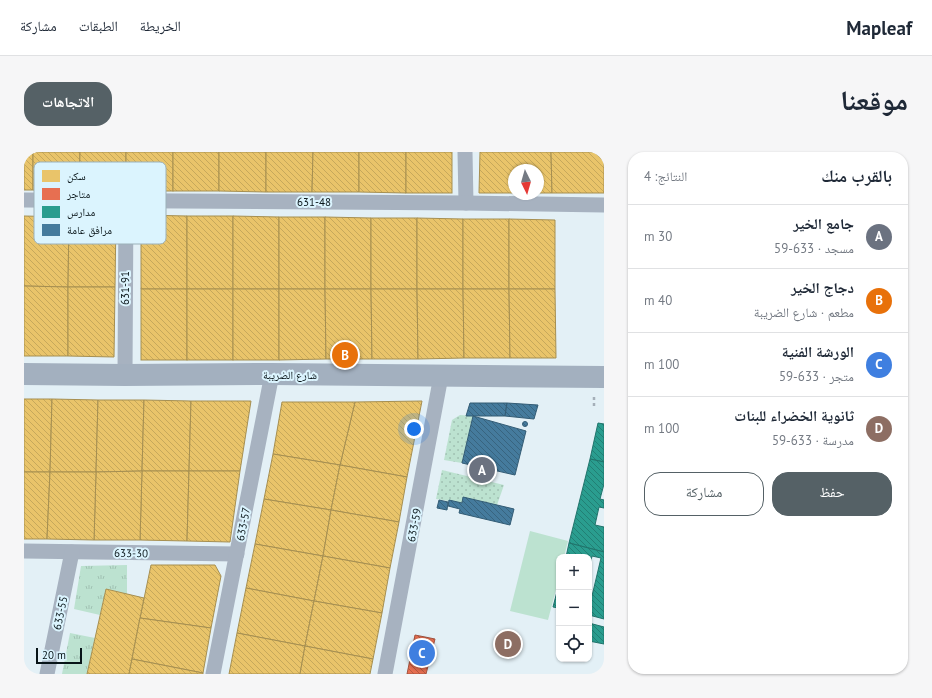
<!DOCTYPE html>
<html lang="ar">
<head>
<meta charset="utf-8">
<style>
	:root { --surface:#fff; --page:#f6f6f7; --text:#1f2937; --muted:#747a83; --line:#e0e1e3; --accent:#556166 }
	body { margin:0; font-family:"PT Sans","Noto Naskh Arabic",sans-serif; background:var(--page); color:var(--text); direction:rtl }
	.controls { position:absolute; right:12px; bottom:12px; display:grid; overflow:hidden; border-radius:8px; box-shadow:0 1px 3px #0004 }
	.controls button { width:36px; height:36px; display:grid; place-items:center; padding:0; border:0; border-bottom:1px solid var(--line); background:var(--surface); color:var(--text); font:20px sans-serif }
	.compass { position:absolute; left:484px; top:12px; width:36px; height:36px; border-radius:50%; background:var(--surface); box-shadow:0 1px 3px #0004; rotate:175deg }
	.scale { position:absolute; left:12px; bottom:10px; width:46px; box-sizing:border-box; padding-left:4px; border:2px solid #081418; border-top:0; font-size:11px; line-height:14px; white-space:nowrap; color:#081418; -webkit-text-stroke:3px #dbf4fe; paint-order:stroke }
	.you { position:absolute; left:390px; top:277px; width:14px; height:14px; margin:-10px; border:3px solid #fff; border-radius:50%; background:#1a73e8; box-shadow:0 0 0 6px #1a73e833 }
	.badge { display:grid; place-items:center; width:26px; height:26px; border-radius:50%; background:var(--accent); color:#fff; font-size:13px; font-weight:700 }
	.pin { position:absolute; translate:-50% -50%; border:2px solid #fff; box-shadow:0 1px 4px #0006 }
	.list { margin:0; padding:0; list-style:none }
	h2 { display:flex; justify-content:space-between; align-items:center; height:52px; margin:0; padding:0 16px; font-size:17px }
	h2 small { font-size:13px; font-weight:400; color:var(--muted) }
	.list li { display:grid; grid-template-columns:26px 1fr auto; gap:12px; align-items:center; box-sizing:border-box; height:64px; padding:0 16px; border-top:1px solid var(--line) }
	.list b { display:block; font-size:15px; white-space:nowrap }
	.list p { margin:0; font-size:13px; white-space:nowrap; color:var(--muted) }
	.list em { font-size:13px; font-style:normal; color:var(--muted) }
	.actions { display:flex; gap:8px; padding:12px 16px }
	.actions a { flex:1; padding:9px 0; border:1px solid var(--accent); border-radius:16px; text-align:center; font-size:14px; color:var(--accent) }
	.actions .main { background:var(--accent); color:#fff }
	.icon { flex:none; width:22px; height:22px; fill:none; stroke:currentColor; stroke-width:2; stroke-linecap:round; stroke-linejoin:round }
	.map { position:relative; flex:none; width:580px; height:522px; overflow:hidden; direction:ltr; border-radius:16px }
	header { display:flex; align-items:center; gap:24px; box-sizing:border-box; height:56px; padding:0 20px; background:var(--surface); border-bottom:1px solid var(--line) }
	header strong { font-size:19px }
	nav { display:flex; gap:22px; margin-inline-start:auto; font-size:14px }
	.intro { display:flex; align-items:center; justify-content:space-between; box-sizing:border-box; height:96px; padding:0 24px }
	h1 { margin:0; font-size:28px }
	.button { padding:10px 18px; border-radius:16px; background:var(--accent); color:#fff; font-size:14px; font-weight:700 }
	main { display:flex; gap:24px; padding:0 24px }
	aside { flex:1; background:var(--surface); border-radius:16px; box-shadow:0 1px 3px #0004 }
	.map>svg:first-child { display:block }
	.grass { fill:url(#grass-tufts) }
	.park { fill:url(#park-dots) }
	.pitch { fill:#bce2d0 }
	.homes { fill:url(#homes-back-hatch); stroke:#a68f51 }
	.shops { fill:url(#shops-back-hatch); stroke:#a45440 }
	.schools { fill:url(#schools-back-hatch); stroke:#20746b }
	.public { fill:url(#public-back-hatch); stroke:#335c75 }
	.lines { fill:none; stroke-linecap:round; stroke-linejoin:round }
	.path { stroke:#a5afb9; stroke-width:2.5; stroke-dasharray:3 3; stroke-linecap:butt }
	.street { stroke:#a7b2c0; stroke-width:15 }
	.secondary { stroke:#a3b0bf; stroke-width:22 }
	.labels { text-anchor:middle; stroke-width:4; stroke-linejoin:round; paint-order:stroke }
	.street-label { font-size:11px; fill:#081418; stroke:#dbf4fe }
	.key { fill:#dbf4fe; stroke:#9cb1b9; stroke-width:1 }
	.key-label { font-size:11px; fill:#081418 }
</style>
</head>
<body>
<header>
<strong>Mapleaf</strong>
<nav><a>الخريطة</a><a>الطبقات</a><a>مشاركة</a></nav>
</header>
<div class="intro"><h1>موقعنا</h1><a class="button">الاتجاهات</a></div>
<main>
<aside>
<h2>بالقرب منك<small>النتائج: 4</small></h2>
<ul class="list">
<li><span class="badge" style="background:#6b7280">A</span><div><b>جامع الخير</b><p>مسجد · 633-59</p></div><em>30 m</em></li>
<li><span class="badge" style="background:#e8710a">B</span><div><b>دجاج الخير</b><p>مطعم · شارع الضريبة</p></div><em>40 m</em></li>
<li><span class="badge" style="background:#3f7fe0">C</span><div><b>الورشة الفنية</b><p>متجر · 633-59</p></div><em>100 m</em></li>
<li><span class="badge" style="background:#8d6e63">D</span><div><b>ثانوية الخضراء للبنات</b><p>مدرسة · 633-59</p></div><em>100 m</em></li>
</ul>
<div class="actions"><a class="main">حفظ</a><a>مشاركة</a></div>
</aside>
<div class="map">
<svg width="580" height="522" viewBox="0 0 580 522">
	<defs>
		<pattern id="grass-tufts" width="24" height="20" patternUnits="userSpaceOnUse"><rect width="24" height="20" fill="#bce2d0"/><path d="M3 7l-1-3M5 7V3M7 7l1-3M15 17l-1-3M17 17v-4M19 17l1-3" fill="none" stroke="#a0c1b2"/></pattern>
		<pattern id="park-dots" width="8" height="8" patternUnits="userSpaceOnUse"><rect width="8" height="8" fill="#bce2d0"/><path d="M2 2h.1M6 6h.1" fill="none" stroke="#a0c1b2" stroke-width="1.8" stroke-linecap="round"/></pattern>
		<pattern id="homes-back-hatch" width="6" height="6" patternUnits="userSpaceOnUse"><rect width="6" height="6" fill="#e9c46a"/><path d="M-1 5l2 2M0 0l6 6M5-1l2 2" fill="none" stroke="#c6a85b"/></pattern>
		<pattern id="shops-back-hatch" width="6" height="6" patternUnits="userSpaceOnUse"><rect width="6" height="6" fill="#e76f51"/><path d="M-1 5l2 2M0 0l6 6M5-1l2 2" fill="none" stroke="#b95a42"/></pattern>
		<pattern id="schools-back-hatch" width="6" height="6" patternUnits="userSpaceOnUse"><rect width="6" height="6" fill="#2a9d8f"/><path d="M-1 5l2 2M0 0l6 6M5-1l2 2" fill="none" stroke="#227f74"/></pattern>
		<pattern id="public-back-hatch" width="6" height="6" patternUnits="userSpaceOnUse"><rect width="6" height="6" fill="#457b9d"/><path d="M-1 5l2 2M0 0l6 6M5-1l2 2" fill="none" stroke="#38647f"/></pattern>
	</defs>
	<rect width="100%" height="100%" fill="#e3f0f6"/>
	<g class="grass">
		<polygon points="103,413 103,442 82,437 76,463 50,457 57,414"/>
		<polygon points="46,481 71,486 63,522 38,522"/>
	</g>
	<g class="park">
		<polygon points="436,263 449,264 438,311 420,308 428,268"/>
		<polygon points="418,318 480,333 473,353 439,346 438,351 412,347"/>
	</g>
	<polygon class="pitch" points="506,379 544,389 540,405 535,405 535,426 524,468 486,459"/>
	<g class="homes">
		<rect x="0" y="0" width="9" height="38"/>
		<polygon points="9,0 56,0 55,39 9,38"/>
		<polygon points="56,0 102,0 102,39 55,39"/>
		<rect x="102" y="0" width="47" height="39"/>
		<rect x="149" y="0" width="46" height="39"/>
		<polygon points="195,0 242,0 242,40 195,39"/>
		<polygon points="242,0 289,0 288,40 242,40"/>
		<polygon points="289,0 335,0 335,40 288,40"/>
		<polygon points="335,0 382,0 382,41 335,40"/>
		<rect x="382" y="0" width="46" height="41"/>
		<polygon points="456,0 527,0 528,41 514,41 514,18 490,18 490,41 455,41"/>
		<polygon points="527,0 580,0 580,41 528,41"/>
		<polygon points="117,63 163,64 163,137 117,137"/>
		<polygon points="0,64 45,65 44,135 0,134"/>
		<rect x="163" y="64" width="46" height="73"/>
		<polygon points="209,64 255,65 255,137 209,137"/>
		<polygon points="45,65 92,65 91,135 44,135"/>
		<rect x="255" y="65" width="46" height="72"/>
		<polygon points="301,65 347,66 347,137 301,137"/>
		<rect x="347" y="66" width="46" height="71"/>
		<polygon points="393,66 439,67 439,137 393,137"/>
		<rect x="439" y="67" width="46" height="70"/>
		<polygon points="485,67 531,68 531,137 485,137"/>
		<polygon points="0,134 44,135 44,204 0,204"/>
		<polygon points="44,135 91,135 90,205 44,204"/>
		<rect x="117" y="137" width="46" height="71"/>
		<rect x="163" y="137" width="46" height="71"/>
		<rect x="209" y="137" width="46" height="71"/>
		<polygon points="255,137 301,137 302,207 255,208"/>
		<polygon points="301,137 347,137 348,207 302,207"/>
		<polygon points="347,137 393,137 394,207 348,207"/>
		<polygon points="393,137 439,137 440,206 394,207"/>
		<polygon points="439,137 485,137 486,206 440,206"/>
		<polygon points="485,137 531,137 532,206 486,206"/>
		<polygon points="0,247 28,247 26,320 0,320"/>
		<polygon points="28,247 74,248 72,320 26,320"/>
		<polygon points="74,248 120,248 118,319 72,320"/>
		<polygon points="120,248 167,249 165,319 118,319"/>
		<polygon points="167,249 227,249 216,319 165,319"/>
		<polygon points="398,249 383,325 316,313 331,250"/>
		<polygon points="258,250 331,250 316,313 249,302"/>
		<polygon points="249,302 316,313 307,358 240,347"/>
		<polygon points="316,313 383,325 375,370 307,358"/>
		<polygon points="118,319 165,319 163,389 116,388"/>
		<polygon points="118,319 116,388 70,388 72,320"/>
		<polygon points="165,319 216,319 206,390 163,389"/>
		<polygon points="0,320 26,320 23,387 0,387"/>
		<polygon points="26,320 72,320 70,388 23,387"/>
		<polygon points="240,347 307,358 299,404 231,392"/>
		<polygon points="307,358 375,370 366,416 299,404"/>
		<polygon points="231,392 299,404 290,449 222,436"/>
		<polygon points="299,404 366,416 358,461 290,449"/>
		<polygon points="127,413 191,413 197,424 187,476 116,466"/>
		<polygon points="222,436 290,449 281,494 213,481"/>
		<polygon points="82,437 120,446 105,522 63,522"/>
		<polygon points="290,449 358,461 349,507 281,494"/>
		<polygon points="116,466 187,476 179,521 108,507"/>
		<polygon points="213,481 281,494 276,522 205,522"/>
		<polygon points="281,494 349,507 346,522 276,522"/>
		<polygon points="108,507 179,521 179,522 105,522"/>
	</g>
	<polygon class="shops" points="391,483 411,487 402,522 383,522"/>
	<g class="schools">
		<polygon points="574,271 580,272 580,310 566,307"/>
		<polygon points="566,307 580,310 580,332 576,347 580,348 580,356 575,355 571,373 580,375 580,400 545,391"/>
		<polygon points="545,391 580,400 580,467 565,463 565,444 568,444 577,406 568,404 565,419 565,405 542,405"/>
		<polygon points="535,432 535,456 529,455"/>
		<polygon points="565,471 580,475 580,492 565,489"/>
	</g>
	<g class="public">
		<polygon points="446,251 483,251 481,264 442,264"/>
		<polygon points="483,251 514,253 510,267 481,264"/>
		<polygon points="449,264 502,279 491,323 438,311"/>
		<circle cx="501" cy="272" r="2.5"/>
		<polygon points="439,345 490,357 486,373 435,361 436,357 424,354 425,348 438,351"/>
		<polygon points="415,348 424,350 423,358 413,356"/>
	</g>
	<g class="lines">
		<polyline class="path" points="570,254 570,244"/>
		<g class="street">
			<polyline points="441,0 442,51"/>
			<polyline points="0,48 442,51 580,53"/>
			<polyline points="101,223 102,48"/>
			<polyline points="0,399 213,402"/>
			<polyline points="23,522 48,400"/>
			<polyline points="189,522 248,222"/>
			<polyline points="361,522 417,224"/>
		</g>
		<polyline class="secondary" points="0,222 101,223 248,222 580,225"/>
	</g>
	<g class="labels">
		<g class="street-label">
			<text x="290" y="54">631-48</text>
			<text transform="translate(101 136) rotate(-90)" y="4">631-91</text>
			<text x="266" y="227">شارع الضريبة</text>
			<text transform="translate(219 372) rotate(-79)" y="4">633-57</text>
			<text transform="translate(390 373) rotate(-79)" y="4">633-59</text>
			<text transform="translate(107 401) rotate(1)" y="4">633-30</text>
			<text transform="translate(36 461) rotate(-78)" y="4">633-55</text>
		</g>
	</g>
	<rect x="10" y="10" width="132" height="82" rx="6" class="key"/>
	<rect x="18" y="18" width="18" height="12" fill="#e9c46a"/>
	<rect x="18" y="36" width="18" height="12" fill="#e76f51"/>
	<rect x="18" y="54" width="18" height="12" fill="#2a9d8f"/>
	<rect x="18" y="72" width="18" height="12" fill="#457b9d"/>
	<g class="key-label">
		<text x="43" y="28">سكن</text>
		<text x="43" y="46">متاجر</text>
		<text x="43" y="64">مدارس</text>
		<text x="43" y="82">مرافق عامة</text>
	</g>
</svg>
<div class="controls">
<button>+</button>
<button>−</button>
<button><svg class="icon" aria-label="locate" viewBox="0 0 24 24"><circle cx="12" cy="12" r="6"/><path d="M12 2v4M12 18v4M2 12h4M18 12h4"/></svg></button>
</div>
<svg class="compass" viewBox="-18 -18 36 36"><path d="M0-13l5 13h-10z" fill="#e53935"/><path d="M0 13l5-13h-10z" fill="#747a83"/></svg>
<div class="scale">20 m</div>
<div class="you"></div>
<div class="pin badge" style="left:458px;top:318px;background:#6b7280">A</div>
<div class="pin badge" style="left:321px;top:203px;background:#e8710a">B</div>
<div class="pin badge" style="left:398px;top:501px;background:#3f7fe0">C</div>
<div class="pin badge" style="left:484px;top:492px;background:#8d6e63">D</div>
</div>
</main>
</body>
</html>
